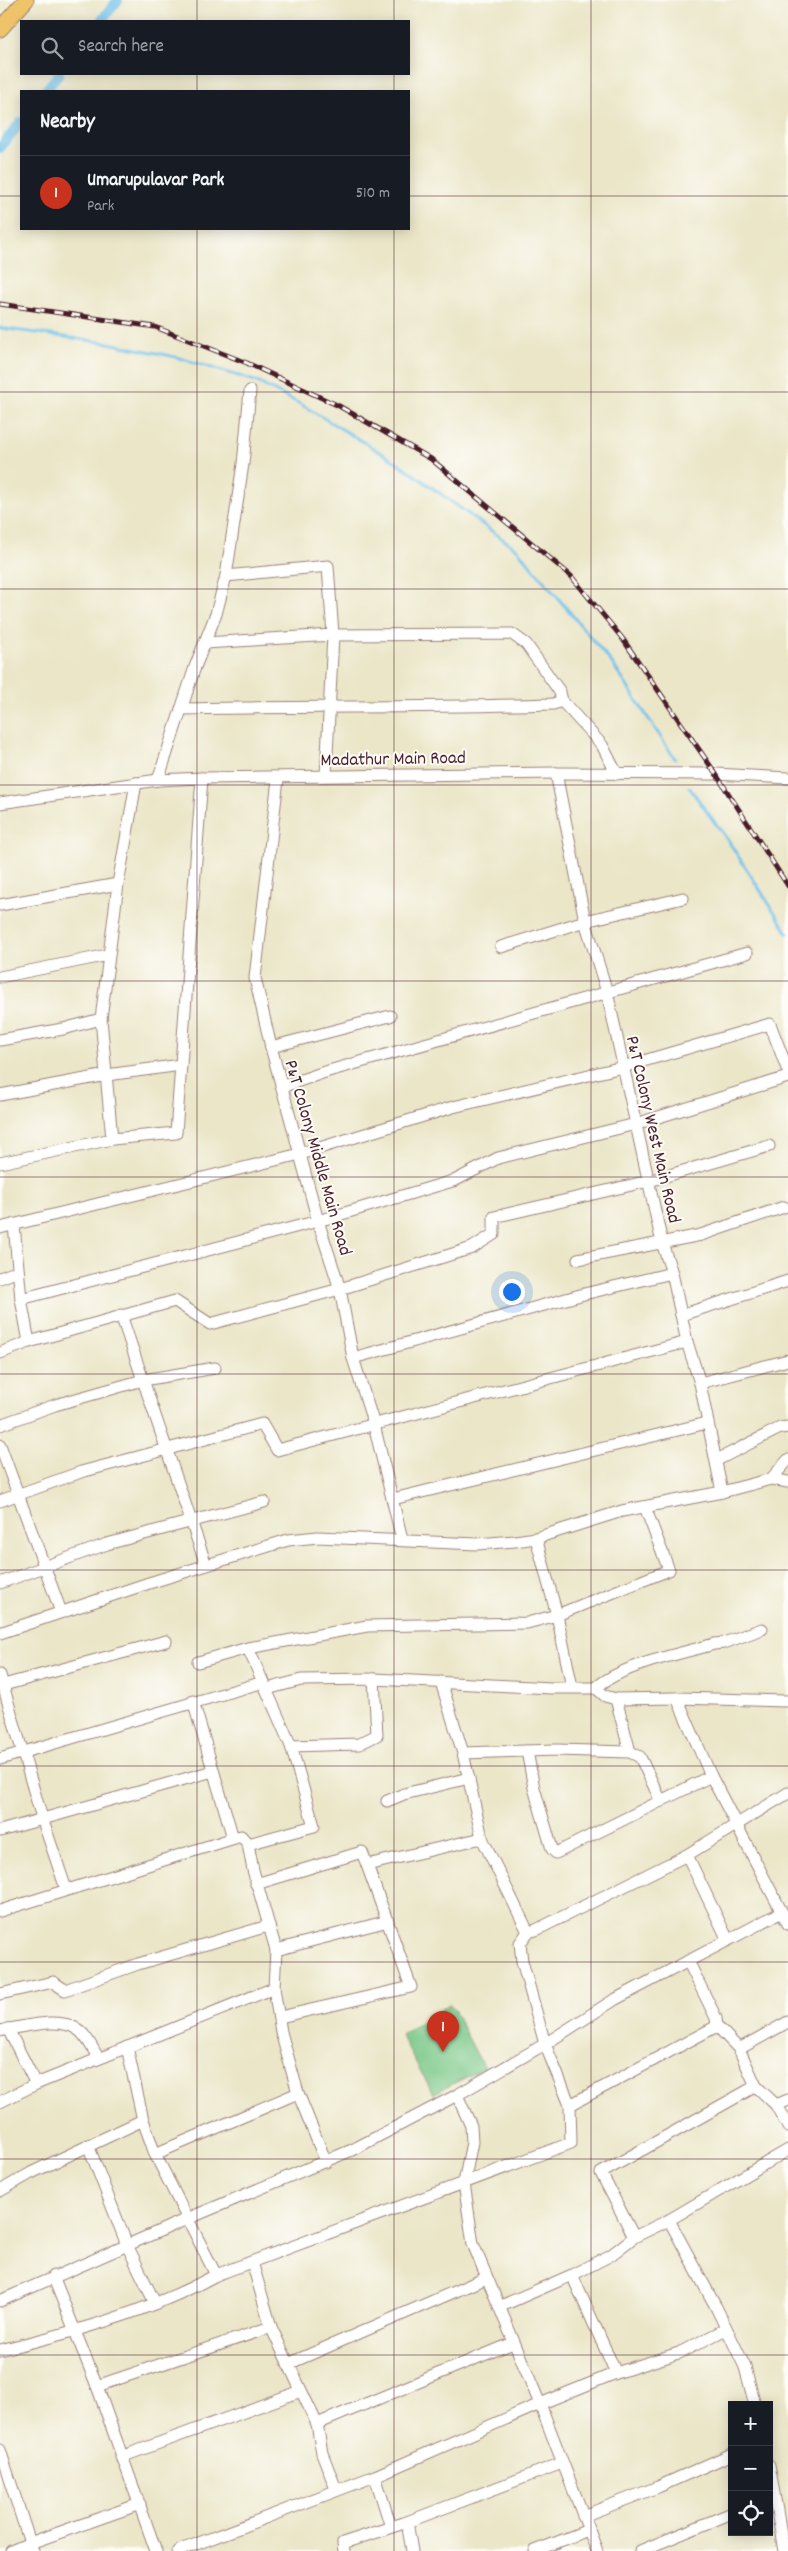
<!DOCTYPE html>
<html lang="en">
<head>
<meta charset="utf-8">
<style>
	:root { --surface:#171b24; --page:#242831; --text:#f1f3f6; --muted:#9ea1a6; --line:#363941; --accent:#c8321e }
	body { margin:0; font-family:Dekko,sans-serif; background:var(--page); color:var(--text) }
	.controls { position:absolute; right:15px; bottom:15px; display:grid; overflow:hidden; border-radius:0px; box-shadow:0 2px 12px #0003 }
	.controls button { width:45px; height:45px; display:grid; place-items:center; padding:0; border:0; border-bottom:1px solid var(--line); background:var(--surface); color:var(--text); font:25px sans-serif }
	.you { position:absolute; left:511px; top:1291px; width:18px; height:18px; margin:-12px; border:4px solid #fff; border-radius:50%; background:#1a73e8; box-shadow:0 0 0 8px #1a73e833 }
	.badge { display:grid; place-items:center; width:32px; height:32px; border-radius:50%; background:var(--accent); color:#fff; font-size:16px; font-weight:700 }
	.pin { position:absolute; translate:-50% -41px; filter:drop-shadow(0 1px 2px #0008) }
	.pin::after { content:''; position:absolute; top:26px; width:18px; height:15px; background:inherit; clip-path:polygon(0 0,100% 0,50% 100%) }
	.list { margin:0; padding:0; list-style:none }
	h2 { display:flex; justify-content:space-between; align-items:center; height:65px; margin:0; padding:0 20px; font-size:21px }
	h2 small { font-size:16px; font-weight:400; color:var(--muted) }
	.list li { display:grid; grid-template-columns:32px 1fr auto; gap:15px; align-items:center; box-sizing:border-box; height:75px; padding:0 20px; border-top:1px solid var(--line) }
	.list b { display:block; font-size:19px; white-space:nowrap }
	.list p { margin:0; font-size:16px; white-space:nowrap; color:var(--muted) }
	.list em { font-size:16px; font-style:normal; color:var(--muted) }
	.icon { flex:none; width:28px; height:28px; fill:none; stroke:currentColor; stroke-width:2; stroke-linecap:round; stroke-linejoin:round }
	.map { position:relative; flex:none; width:788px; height:2551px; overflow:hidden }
	.search { position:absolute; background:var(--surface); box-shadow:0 2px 12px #0003; left:20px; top:20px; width:390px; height:55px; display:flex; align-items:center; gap:12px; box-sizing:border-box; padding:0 18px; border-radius:0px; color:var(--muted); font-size:19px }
	.panel { position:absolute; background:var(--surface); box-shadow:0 2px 12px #0003; left:20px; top:90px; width:390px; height:140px; border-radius:0px }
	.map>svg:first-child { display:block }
	.green { fill:#7ac888; stroke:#62745a }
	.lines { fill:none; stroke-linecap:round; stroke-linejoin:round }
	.stream { stroke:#6fc1ea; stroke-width:3 }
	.canal { stroke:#6fc1ea; stroke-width:10 }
	.minor-casing { stroke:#9a827a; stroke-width:13 }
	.major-casing { stroke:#9a827a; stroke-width:17 }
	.minor { stroke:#fff; stroke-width:11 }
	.major { stroke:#efc469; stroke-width:15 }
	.rail-casing { stroke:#4a1f2b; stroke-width:5 }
	.rail { stroke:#fdfcf7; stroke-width:3; stroke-dasharray:9; stroke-linecap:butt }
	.grid { fill:none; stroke:#4a1f2b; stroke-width:1; stroke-opacity:0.55 }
	.labels { text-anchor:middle; stroke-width:4; stroke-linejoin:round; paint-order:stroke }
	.street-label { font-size:19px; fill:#4a1f2b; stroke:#fdfcf7 }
</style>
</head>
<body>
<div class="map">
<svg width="788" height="2551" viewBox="0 0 788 2551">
	<rect width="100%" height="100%" fill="#fdfcf7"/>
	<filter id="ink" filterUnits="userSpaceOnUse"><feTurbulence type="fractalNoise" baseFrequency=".02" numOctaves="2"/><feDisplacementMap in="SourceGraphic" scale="10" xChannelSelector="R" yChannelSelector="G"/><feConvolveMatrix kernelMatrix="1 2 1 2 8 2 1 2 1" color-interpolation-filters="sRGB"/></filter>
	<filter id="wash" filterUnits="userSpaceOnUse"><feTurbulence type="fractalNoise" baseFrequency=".0096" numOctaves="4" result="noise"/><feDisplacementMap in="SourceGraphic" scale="20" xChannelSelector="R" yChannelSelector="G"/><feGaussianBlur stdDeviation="1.12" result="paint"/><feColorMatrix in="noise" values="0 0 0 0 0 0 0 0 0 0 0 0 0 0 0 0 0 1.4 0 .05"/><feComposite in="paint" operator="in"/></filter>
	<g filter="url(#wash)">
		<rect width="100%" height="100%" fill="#ebe6c8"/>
		<polygon class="green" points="449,2004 456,2010 455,2013 484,2068 433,2094 401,2035"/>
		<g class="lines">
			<g class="stream">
				<polyline points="0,328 108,343 176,357 255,381 302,405 398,463 518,550 612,663 675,759"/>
				<polyline points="689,787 729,842 788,933"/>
			</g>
			<g class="canal">
				<polyline points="101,21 118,0"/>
				<polyline points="45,91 59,74"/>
				<polyline points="0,148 21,122"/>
			</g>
		</g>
	</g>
	<g filter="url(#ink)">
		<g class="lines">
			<defs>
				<g id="minor">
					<polyline points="226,576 328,566 333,635 326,775"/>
					<polyline points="205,643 333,635 512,634 526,644 560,692 562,701 602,745 617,774"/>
					<path d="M181 709C305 706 429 708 553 704L562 701"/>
					<polyline points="556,773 585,921 607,992 662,1243 672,1273 687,1342 700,1383 722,1492"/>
					<polyline points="278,779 255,978 271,1047 318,1221 340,1289 353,1358 374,1425 402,1539"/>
					<polyline points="158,780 195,667 216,614 226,576 243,464 250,391"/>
					<polyline points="0,803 158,780 202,778 556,773 716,774 788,778"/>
					<polyline points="0,905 118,884"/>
					<polyline points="501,947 585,921 683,898"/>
					<polyline points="0,977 108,955"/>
					<polyline points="0,1040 63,1029 101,1019"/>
					<polyline points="271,1047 390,1016"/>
					<polyline points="281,1087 325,1072 747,953"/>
					<polyline points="0,1095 107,1075 181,1065"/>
					<polyline points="112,1139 101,1019 118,884 136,783"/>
					<polyline points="0,1163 112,1139 176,1133 202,778"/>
					<polyline points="14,1225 21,1299 29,1342"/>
					<polyline points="0,1228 300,1154 453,1107 623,1067 770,1024 788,1071"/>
					<polyline points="578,1259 701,1235 784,1207"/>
					<polyline points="0,1278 18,1271"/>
					<polyline points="21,1299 318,1221 456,1180 498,1158 636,1124 788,1077"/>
					<polyline points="121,1315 143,1380 215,1368"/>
					<polyline points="681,1315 788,1281"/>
					<polyline points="0,1353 29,1342 175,1301 210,1324 340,1289 472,1248 494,1234 494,1217 649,1181 769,1146"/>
					<polyline points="353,1358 584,1294 672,1273"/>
					<polyline points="700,1383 788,1360"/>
					<polyline points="0,1425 55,1405 143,1380 206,1565"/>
					<polyline points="0,1445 61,1612"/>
					<polyline points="717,1460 780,1428 788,1427"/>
					<polyline points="771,1479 788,1460"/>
					<polyline points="393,1499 707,1423"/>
					<polyline points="0,1501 81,1472 262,1424 277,1450 687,1342"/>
					<polyline points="536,1538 557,1615 572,1687"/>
					<polyline points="0,1583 107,1544 264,1502"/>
					<polyline points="0,1633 149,1583 288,1540 318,1537 477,1544 515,1541 536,1538 622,1511 722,1492 771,1479 788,1482"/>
					<polyline points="198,1662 248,1648 367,1626 527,1623 557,1615 669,1570 645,1507"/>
					<polyline points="0,1675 42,1818 66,1889"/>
					<polyline points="441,1682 463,1753 482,1838"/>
					<polyline points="0,1686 166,1641"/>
					<path d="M596 1688C621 1665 680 1654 714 1644L724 1643 762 1629"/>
					<polyline points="267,1689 301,1680 374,1679 551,1688 596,1688 605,1696 616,1699 677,1698 788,1701"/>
					<polyline points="677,1698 711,1776 788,1924"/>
					<polyline points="193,1701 233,1838"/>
					<polyline points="291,1746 359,1744 377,1735 374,1679"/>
					<polyline points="527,1751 534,1788 552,1849 556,1853 711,1776"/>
					<polyline points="630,1752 640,1757 661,1801"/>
					<polyline points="463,1753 556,1750 630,1752 616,1699"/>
					<polyline points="0,1759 264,1682"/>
					<polyline points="387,1801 404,1794 469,1778"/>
					<polyline points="0,1831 213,1771"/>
					<polyline points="248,1844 314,1826 291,1746 248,1648"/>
					<polyline points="687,1855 728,1940"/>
					<polyline points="256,1884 362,1852 367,1865"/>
					<polyline points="0,1911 241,1836 248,1844 253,1870 276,1950 274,1988 36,2084 8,2029 0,2031"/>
					<polyline points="276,1950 388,1921"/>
					<polyline points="688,1961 716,2018 717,2026 739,2049 756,2086 776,2105 788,2127"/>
					<polyline points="274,1988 281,2032 298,2093 326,2162"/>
					<polyline points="0,1994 53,1982 65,1990 138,1964 268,1926"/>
					<polyline points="280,2017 411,1987 367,1865 482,1838 528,1932"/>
					<path d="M8 2029C28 2026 60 2017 77 2029 86 2034 92 2048 98 2057"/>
					<polyline points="127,2047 143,2120 155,2154 216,2275"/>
					<polyline points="739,2049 788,2022"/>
					<polyline points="457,2095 471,2126 472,2142 464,2183 473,2244 540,2404 616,2373 679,2353 726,2329"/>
					<polyline points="0,2102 36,2084"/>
					<polyline points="570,2105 717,2026"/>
					<polyline points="776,2105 788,2100"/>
					<polyline points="88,2145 127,2245 155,2303"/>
					<polyline points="155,2154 298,2093"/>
					<polyline points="0,2191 31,2173 143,2120"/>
					<polyline points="669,2220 716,2307 745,2367 755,2405"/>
					<polyline points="634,2237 601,2173 756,2086"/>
					<polyline points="252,2262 271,2327 317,2424 322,2453 336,2489"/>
					<polyline points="572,2275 616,2373"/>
					<polyline points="53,2276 97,2386 156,2551"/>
					<polyline points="0,2301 187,2219 352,2150 457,2095 545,2044 614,2000 782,1912"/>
					<polyline points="501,2306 572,2275 611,2255 634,2237 669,2220 788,2150"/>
					<path d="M0 2350C74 2332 149 2312 216 2275L571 2143 570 2105 545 2044 522 1961 520 1943 528 1932 536 1930 687 1855 788 1793"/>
					<polyline points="288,2364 486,2278"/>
					<polyline points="97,2386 271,2327"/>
					<polyline points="317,2424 513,2343"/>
					<polyline points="0,2450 30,2543 11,2551"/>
					<polyline points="121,2457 301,2391"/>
					<polyline points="769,2465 784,2551"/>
					<polyline points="375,2476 391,2527"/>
					<polyline points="583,2516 658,2487 732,2454"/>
					<polyline points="33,2551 30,2543 140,2504"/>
					<polyline points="178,2551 375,2476 540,2404 597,2551"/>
					<polyline points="344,2551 343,2543 407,2522"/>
					<polyline points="412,2551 407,2522 562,2463"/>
					<polyline points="535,2551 588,2530"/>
					<polyline points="640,2551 732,2513"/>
				</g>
				<polyline id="major" points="0,29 26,0"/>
			</defs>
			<use href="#minor" class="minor-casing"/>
			<use href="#major" class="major-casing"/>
			<use href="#minor" class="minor"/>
			<use href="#major" class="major"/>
			<defs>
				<polyline id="rail" points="0,304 155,327 247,363 339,406 431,459 571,576 622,638 716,774 788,886"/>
			</defs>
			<use href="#rail" class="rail-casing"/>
			<use href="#rail" class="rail"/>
		</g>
	</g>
	<path class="grid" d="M197 0V21M394 0V21M591 0V2551M197 74V91M394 74V91M0 196H21M409 196H788M197 229V2551M394 229V2551M0 392H788M0 589H788M0 785H788M0 981H788M0 1177H788M0 1374H788M0 1570H788M0 1766H788M0 1962H788M0 2159H788M0 2355H788"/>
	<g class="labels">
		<g class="street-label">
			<text transform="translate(393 757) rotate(-1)" y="7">Madathur Main Road</text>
			<text transform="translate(655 1129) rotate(77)" y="7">P&amp;T Colony West Main Road</text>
			<text transform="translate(320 1157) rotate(74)" y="7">P&amp;T Colony Middle Main Road</text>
		</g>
	</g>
</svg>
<div class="controls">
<button>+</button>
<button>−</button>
<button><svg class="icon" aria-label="locate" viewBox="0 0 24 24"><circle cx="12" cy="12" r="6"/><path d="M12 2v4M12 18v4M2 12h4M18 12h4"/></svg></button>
</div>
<div class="you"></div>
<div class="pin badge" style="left:443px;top:2052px">1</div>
<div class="search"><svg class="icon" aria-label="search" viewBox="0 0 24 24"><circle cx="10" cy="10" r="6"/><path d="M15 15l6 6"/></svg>Search here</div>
<section class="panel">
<h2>Nearby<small></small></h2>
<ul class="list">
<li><span class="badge">1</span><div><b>Umarupulavar Park</b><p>Park</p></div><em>510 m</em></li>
</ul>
</section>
</div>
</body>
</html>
